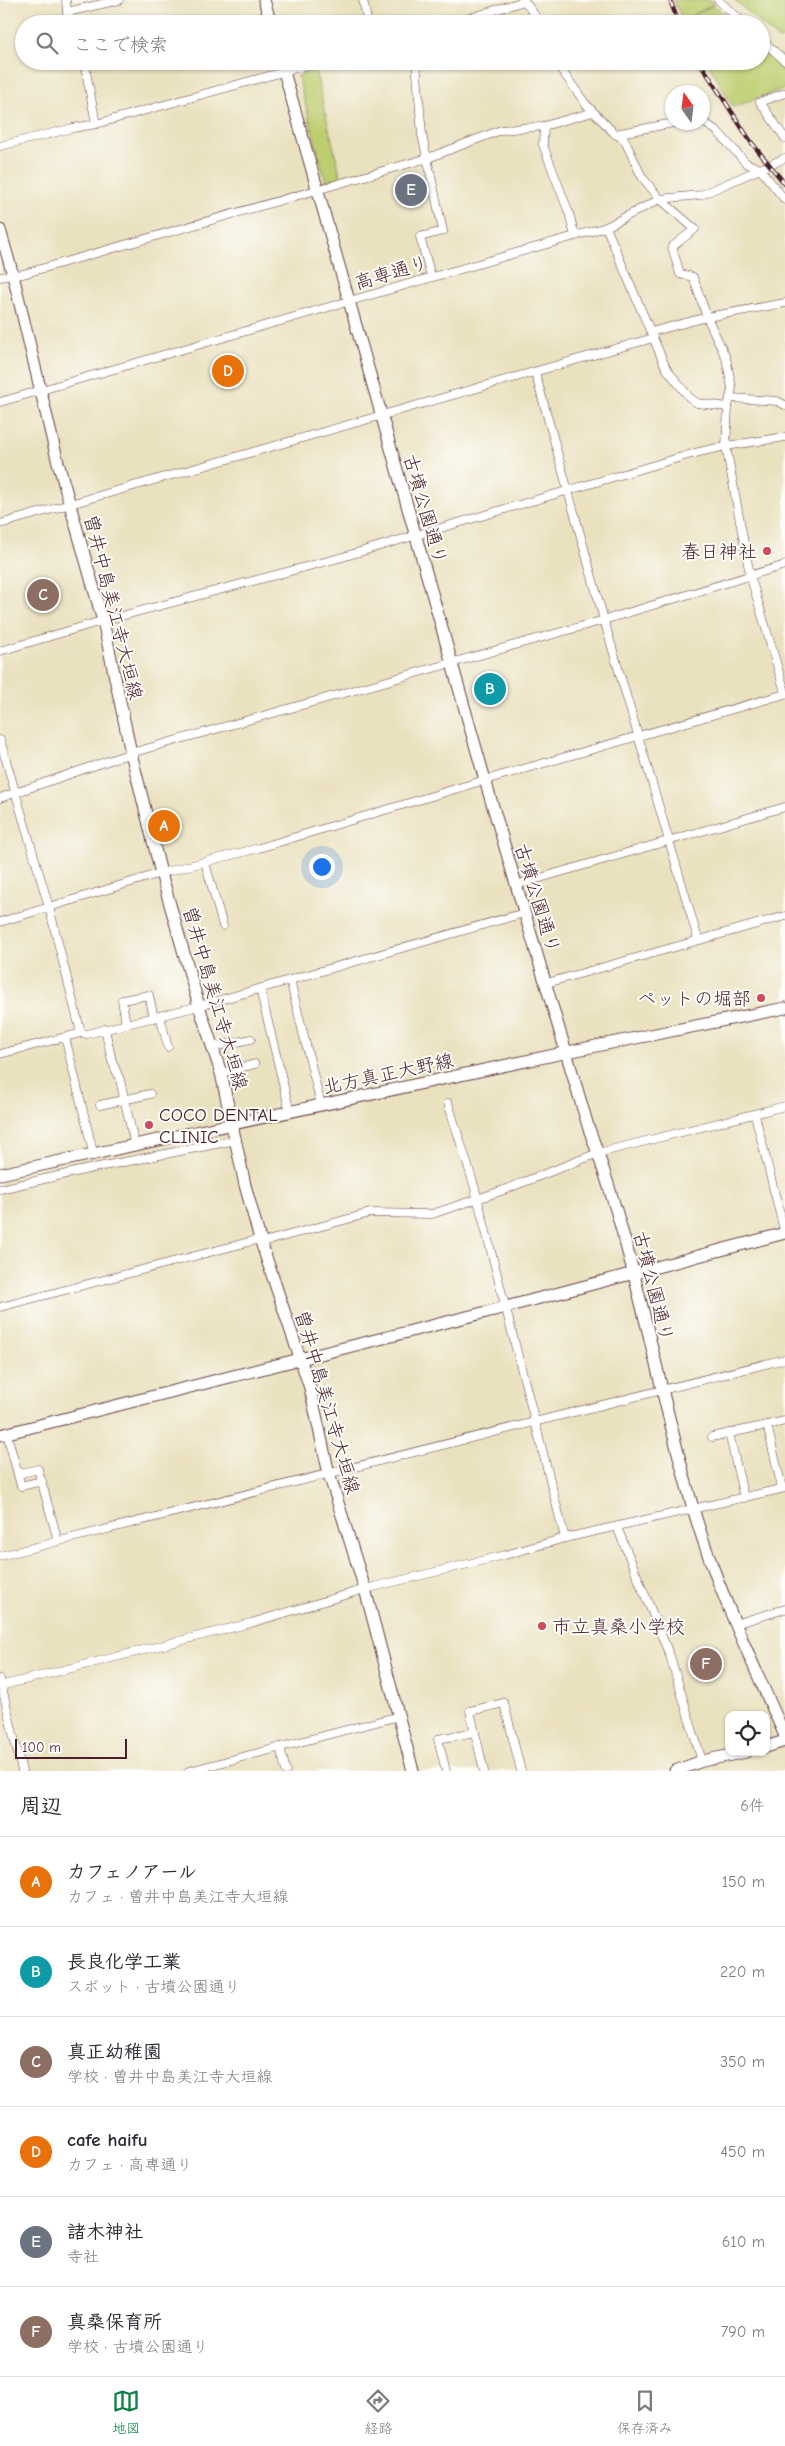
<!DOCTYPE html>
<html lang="ja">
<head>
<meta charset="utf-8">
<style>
	:root { --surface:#fff; --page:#f7f7f7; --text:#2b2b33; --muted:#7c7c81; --line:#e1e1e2; --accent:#0b8043 }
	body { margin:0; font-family:"Comic Neue","Klee One",sans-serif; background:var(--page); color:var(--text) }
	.controls { position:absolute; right:15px; bottom:15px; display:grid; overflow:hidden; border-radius:10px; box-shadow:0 1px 4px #0004 }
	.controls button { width:45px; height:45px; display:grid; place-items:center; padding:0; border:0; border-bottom:1px solid var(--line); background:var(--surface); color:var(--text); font:25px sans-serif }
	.compass { position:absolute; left:665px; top:85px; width:45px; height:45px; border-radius:50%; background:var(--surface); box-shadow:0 1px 4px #0004; rotate:346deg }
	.scale { position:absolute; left:15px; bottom:12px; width:112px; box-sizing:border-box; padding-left:5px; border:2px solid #4a1f2b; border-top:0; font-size:14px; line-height:18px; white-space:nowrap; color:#4a1f2b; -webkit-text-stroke:4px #fdfcf7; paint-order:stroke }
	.you { position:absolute; left:321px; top:866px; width:18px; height:18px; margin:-12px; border:4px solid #fff; border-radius:50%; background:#1a73e8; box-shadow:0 0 0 8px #1a73e833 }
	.badge { display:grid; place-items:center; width:32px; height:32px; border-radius:50%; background:var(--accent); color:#fff; font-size:16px; font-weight:700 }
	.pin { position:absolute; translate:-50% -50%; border:2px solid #fff; box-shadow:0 1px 5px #0006 }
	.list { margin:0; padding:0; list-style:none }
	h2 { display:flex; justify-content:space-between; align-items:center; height:65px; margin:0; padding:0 20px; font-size:21px }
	h2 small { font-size:16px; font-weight:400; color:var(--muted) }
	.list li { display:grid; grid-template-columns:32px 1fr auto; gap:15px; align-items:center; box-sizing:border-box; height:90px; padding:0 20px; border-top:1px solid var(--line) }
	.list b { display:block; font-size:19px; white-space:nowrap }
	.list p { margin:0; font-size:16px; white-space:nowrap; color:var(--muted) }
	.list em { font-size:16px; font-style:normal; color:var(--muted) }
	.icon { flex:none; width:28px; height:28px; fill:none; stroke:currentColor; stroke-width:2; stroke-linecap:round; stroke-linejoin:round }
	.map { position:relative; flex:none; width:785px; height:1771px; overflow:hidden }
	.search { position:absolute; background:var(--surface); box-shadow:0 1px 4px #0004; left:15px; right:15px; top:15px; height:55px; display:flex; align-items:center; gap:12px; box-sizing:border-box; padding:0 18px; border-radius:28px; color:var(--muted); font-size:19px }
	.sheet { height:605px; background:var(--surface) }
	nav { display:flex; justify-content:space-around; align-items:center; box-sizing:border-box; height:70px; border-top:1px solid var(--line); background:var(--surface); font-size:14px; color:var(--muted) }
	nav a { display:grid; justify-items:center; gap:2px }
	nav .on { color:var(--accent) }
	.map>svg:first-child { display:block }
	.green { fill:#bdce70; stroke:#84764e }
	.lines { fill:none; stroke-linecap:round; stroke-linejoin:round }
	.street-casing { stroke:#623c41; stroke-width:9 }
	.secondary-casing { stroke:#623c41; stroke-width:13 }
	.street { stroke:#fff; stroke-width:8 }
	.secondary { stroke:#fff; stroke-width:11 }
	.rail-casing { stroke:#4a1f2b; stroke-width:4.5 }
	.rail { stroke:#fdfcf7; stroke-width:2.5; stroke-dasharray:8; stroke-linecap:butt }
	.poi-dot { fill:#d1495b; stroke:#fdfcf7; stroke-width:2 }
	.labels { text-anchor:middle; stroke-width:4; stroke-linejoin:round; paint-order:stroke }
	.street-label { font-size:19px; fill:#4a1f2b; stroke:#fdfcf7 }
	.poi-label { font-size:19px; fill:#4a1f2b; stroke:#fdfcf7; text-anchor:end }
</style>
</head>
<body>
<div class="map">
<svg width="785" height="1771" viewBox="0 0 785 1771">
	<rect width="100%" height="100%" fill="#fdfcf7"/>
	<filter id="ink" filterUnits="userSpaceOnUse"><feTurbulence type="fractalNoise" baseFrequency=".02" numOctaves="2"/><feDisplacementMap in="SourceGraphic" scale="10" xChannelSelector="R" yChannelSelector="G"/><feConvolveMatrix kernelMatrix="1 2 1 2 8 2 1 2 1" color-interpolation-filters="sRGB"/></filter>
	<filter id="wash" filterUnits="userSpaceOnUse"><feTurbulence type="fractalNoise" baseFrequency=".0096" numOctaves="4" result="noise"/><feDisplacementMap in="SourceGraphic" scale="20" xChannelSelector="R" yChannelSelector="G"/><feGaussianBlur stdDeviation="1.12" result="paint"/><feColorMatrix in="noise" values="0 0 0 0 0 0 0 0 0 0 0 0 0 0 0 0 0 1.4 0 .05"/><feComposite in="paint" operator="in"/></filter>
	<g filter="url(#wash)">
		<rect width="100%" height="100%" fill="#eae1bf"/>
		<g class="green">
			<polygon points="673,0 710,0 714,4 683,20"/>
			<polygon points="735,0 785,0 785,38 779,40"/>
			<polygon points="714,5 735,24 686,24 684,20"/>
			<polygon points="761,48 785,71 785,88 733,107 707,61 761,61"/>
			<polygon points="315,70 341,178 326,183 298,76"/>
		</g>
	</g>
	<g filter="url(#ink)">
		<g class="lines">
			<defs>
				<g id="street">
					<polyline points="66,0 67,12 71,24"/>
					<polyline points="363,0 368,24"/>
					<polyline points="524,0 541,24"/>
					<polyline points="718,0 745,24"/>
					<polyline points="67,12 119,0"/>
					<polyline points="451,24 524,1"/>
					<polyline points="761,39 785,61"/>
					<polyline points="84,61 96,124"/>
					<polyline points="416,61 422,135 443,231 420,237 431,276"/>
					<polyline points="555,61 585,103 615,134 624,139 642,177 660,199 695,229 672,247 680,274 693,277 707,317 726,358 732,388 728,407 726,446 750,575 785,692"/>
					<polyline points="785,93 760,102 785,138"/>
					<polyline points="702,121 717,131 746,163 760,169 785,200"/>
					<polyline points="544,126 543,145 569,213 575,236"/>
					<polyline points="615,134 679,122"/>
					<polyline points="0,146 73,128 96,124 322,61"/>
					<polyline points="606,227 666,368 689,397 697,403 728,407"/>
					<polyline points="0,277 23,274 428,158 501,130 544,126 593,112"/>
					<polyline points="651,332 707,317 785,303"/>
					<polyline points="535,372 604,620 698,939"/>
					<polyline points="731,398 777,401 785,405"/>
					<polyline points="0,402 606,227 660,199 701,195 785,158"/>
					<polyline points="0,524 653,338"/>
					<polyline points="0,651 95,623 339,558 695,453 726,446 785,437"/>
					<polyline points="0,740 49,907 81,1033 0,1054"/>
					<polyline points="0,798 131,753 604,620 785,565"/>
					<polyline points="205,862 223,926"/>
					<polyline points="516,885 785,807"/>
					<polyline points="0,922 161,873 259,848 485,780 785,694"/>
					<polyline points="290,980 321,1105"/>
					<polyline points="547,983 785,916"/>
					<polyline points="260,989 290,1112"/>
					<polyline points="160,1016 168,1047"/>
					<polyline points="126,1024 122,1000 149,995 154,1018"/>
					<polyline points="105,1029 112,1061 120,1080 135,1146"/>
					<polyline points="81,1033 87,1034 199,1006 524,913"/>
					<polyline points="65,1037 94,1156"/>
					<polyline points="213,1047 251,1039"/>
					<polyline points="221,1073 255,1064"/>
					<polyline points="448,1103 474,1185 565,1538"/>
					<polyline points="100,1105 150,1094"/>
					<polyline points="755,1115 785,1234"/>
					<polyline points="0,1189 93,1168 237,1140"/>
					<polyline points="0,1307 260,1239 267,1241 370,1213 432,1214 501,1191 598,1153 785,1106"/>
					<polyline points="767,1425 782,1488"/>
					<polyline points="729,1433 744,1498"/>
					<polyline points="7,1434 21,1486 42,1481"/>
					<polyline points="712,1437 785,1421"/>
					<polyline points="18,1474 38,1469 58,1541"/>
					<polyline points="617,1527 670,1656 702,1761"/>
					<polyline points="0,1556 785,1359"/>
					<polyline points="735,1624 785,1609"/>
					<polyline points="0,1679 22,1771"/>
					<polyline points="0,1686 251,1623 365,1589 505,1555 565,1538 785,1488"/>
					<polyline points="280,1747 286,1771"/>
					<polyline points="189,1771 399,1716"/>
					<polyline points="446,1771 438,1739 475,1732"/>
					<polyline points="484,1771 470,1711 504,1703 521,1771"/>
				</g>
				<g id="secondary">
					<polyline points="264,0 271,24"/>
					<path d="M281 61 485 780 588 1126C635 1250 656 1381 693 1508 716 1587 752 1661 785 1736"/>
					<polyline points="0,230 13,275 57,459 103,621 131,753 161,873 199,1006 221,1073 245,1185 260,1239 310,1388 329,1474 365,1589 413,1771"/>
					<polyline points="0,1174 596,1046 785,1008"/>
					<polyline points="0,1435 506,1307 785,1233"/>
					<polyline points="766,1747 785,1741"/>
					<polyline points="675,1771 702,1761 746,1752"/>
				</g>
			</defs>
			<use href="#street" class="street-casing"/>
			<use href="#secondary" class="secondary-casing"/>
			<use href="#street" class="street"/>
			<use href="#secondary" class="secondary"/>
			<defs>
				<g id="rail">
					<polyline points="670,0 679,24"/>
					<polyline points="699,61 751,142 785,184"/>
				</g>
			</defs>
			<use href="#rail" class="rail-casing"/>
			<use href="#rail" class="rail"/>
		</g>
	</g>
	<g class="poi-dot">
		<circle cx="767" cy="551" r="5"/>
		<circle cx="761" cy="998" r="5"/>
		<circle cx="149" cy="1125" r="5"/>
		<circle cx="542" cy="1626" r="5"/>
	</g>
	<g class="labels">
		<g class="street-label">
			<text transform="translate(391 272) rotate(-17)" y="7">高専通り</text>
			<text transform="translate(426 509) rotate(74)" y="7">古墳公園通り</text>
			<text transform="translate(114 607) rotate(76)" y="7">曽井中島美江寺大垣線</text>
			<text transform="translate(538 898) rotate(73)" y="7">古墳公園通り</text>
			<text transform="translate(216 998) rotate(74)" y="7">曽井中島美江寺大垣線</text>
			<text transform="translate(388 1073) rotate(-12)" y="7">北方真正大野線</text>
			<text transform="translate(654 1286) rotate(76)" y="7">古墳公園通り</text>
			<text transform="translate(328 1402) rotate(74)" y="7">曽井中島美江寺大垣線</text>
		</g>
		<g class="poi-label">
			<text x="757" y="558">春日神社</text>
			<text x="751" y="1005">ペットの堀部</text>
			<text x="159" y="1121" text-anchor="start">COCO DENTAL<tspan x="159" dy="22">CLINIC</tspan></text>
			<text x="552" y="1633" text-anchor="start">市立真桑小学校</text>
		</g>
	</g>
</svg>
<div class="controls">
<button><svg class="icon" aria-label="locate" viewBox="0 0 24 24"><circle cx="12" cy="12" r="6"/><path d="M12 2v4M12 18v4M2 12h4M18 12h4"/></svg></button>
</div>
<svg class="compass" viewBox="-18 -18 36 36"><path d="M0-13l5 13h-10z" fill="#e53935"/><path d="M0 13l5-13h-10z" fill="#7c7c81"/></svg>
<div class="scale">100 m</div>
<div class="you"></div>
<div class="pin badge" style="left:164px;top:826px;background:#e8710a">A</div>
<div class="pin badge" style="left:490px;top:689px;background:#0f9aa8">B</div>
<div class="pin badge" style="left:43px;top:595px;background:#8d6e63">C</div>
<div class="pin badge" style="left:228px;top:371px;background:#e8710a">D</div>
<div class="pin badge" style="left:411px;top:190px;background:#6b7280">E</div>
<div class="pin badge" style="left:706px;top:1664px;background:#8d6e63">F</div>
<div class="search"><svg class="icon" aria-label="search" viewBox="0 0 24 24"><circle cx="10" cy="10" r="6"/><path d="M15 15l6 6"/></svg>ここで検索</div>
</div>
<section class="sheet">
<h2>周辺<small>6件</small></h2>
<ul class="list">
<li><span class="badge" style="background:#e8710a">A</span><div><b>カフェノアール</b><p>カフェ · 曽井中島美江寺大垣線</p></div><em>150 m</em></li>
<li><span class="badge" style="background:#0f9aa8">B</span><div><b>長良化学工業</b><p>スポット · 古墳公園通り</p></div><em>220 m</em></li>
<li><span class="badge" style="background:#8d6e63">C</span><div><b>真正幼稚園</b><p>学校 · 曽井中島美江寺大垣線</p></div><em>350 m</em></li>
<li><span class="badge" style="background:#e8710a">D</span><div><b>cafe haifu</b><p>カフェ · 高専通り</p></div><em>450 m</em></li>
<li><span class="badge" style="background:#6b7280">E</span><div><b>諸木神社</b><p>寺社</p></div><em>610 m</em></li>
<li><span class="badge" style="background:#8d6e63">F</span><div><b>真桑保育所</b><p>学校 · 古墳公園通り</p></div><em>790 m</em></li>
</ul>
</section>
<nav>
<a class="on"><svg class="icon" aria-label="map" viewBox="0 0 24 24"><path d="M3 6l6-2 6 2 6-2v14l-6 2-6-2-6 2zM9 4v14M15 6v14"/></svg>地図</a>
<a><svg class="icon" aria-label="directions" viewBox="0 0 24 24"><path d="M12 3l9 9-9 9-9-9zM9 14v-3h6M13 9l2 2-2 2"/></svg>経路</a>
<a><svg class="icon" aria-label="saved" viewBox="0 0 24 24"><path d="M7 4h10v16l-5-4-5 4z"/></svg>保存済み</a>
</nav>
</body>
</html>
